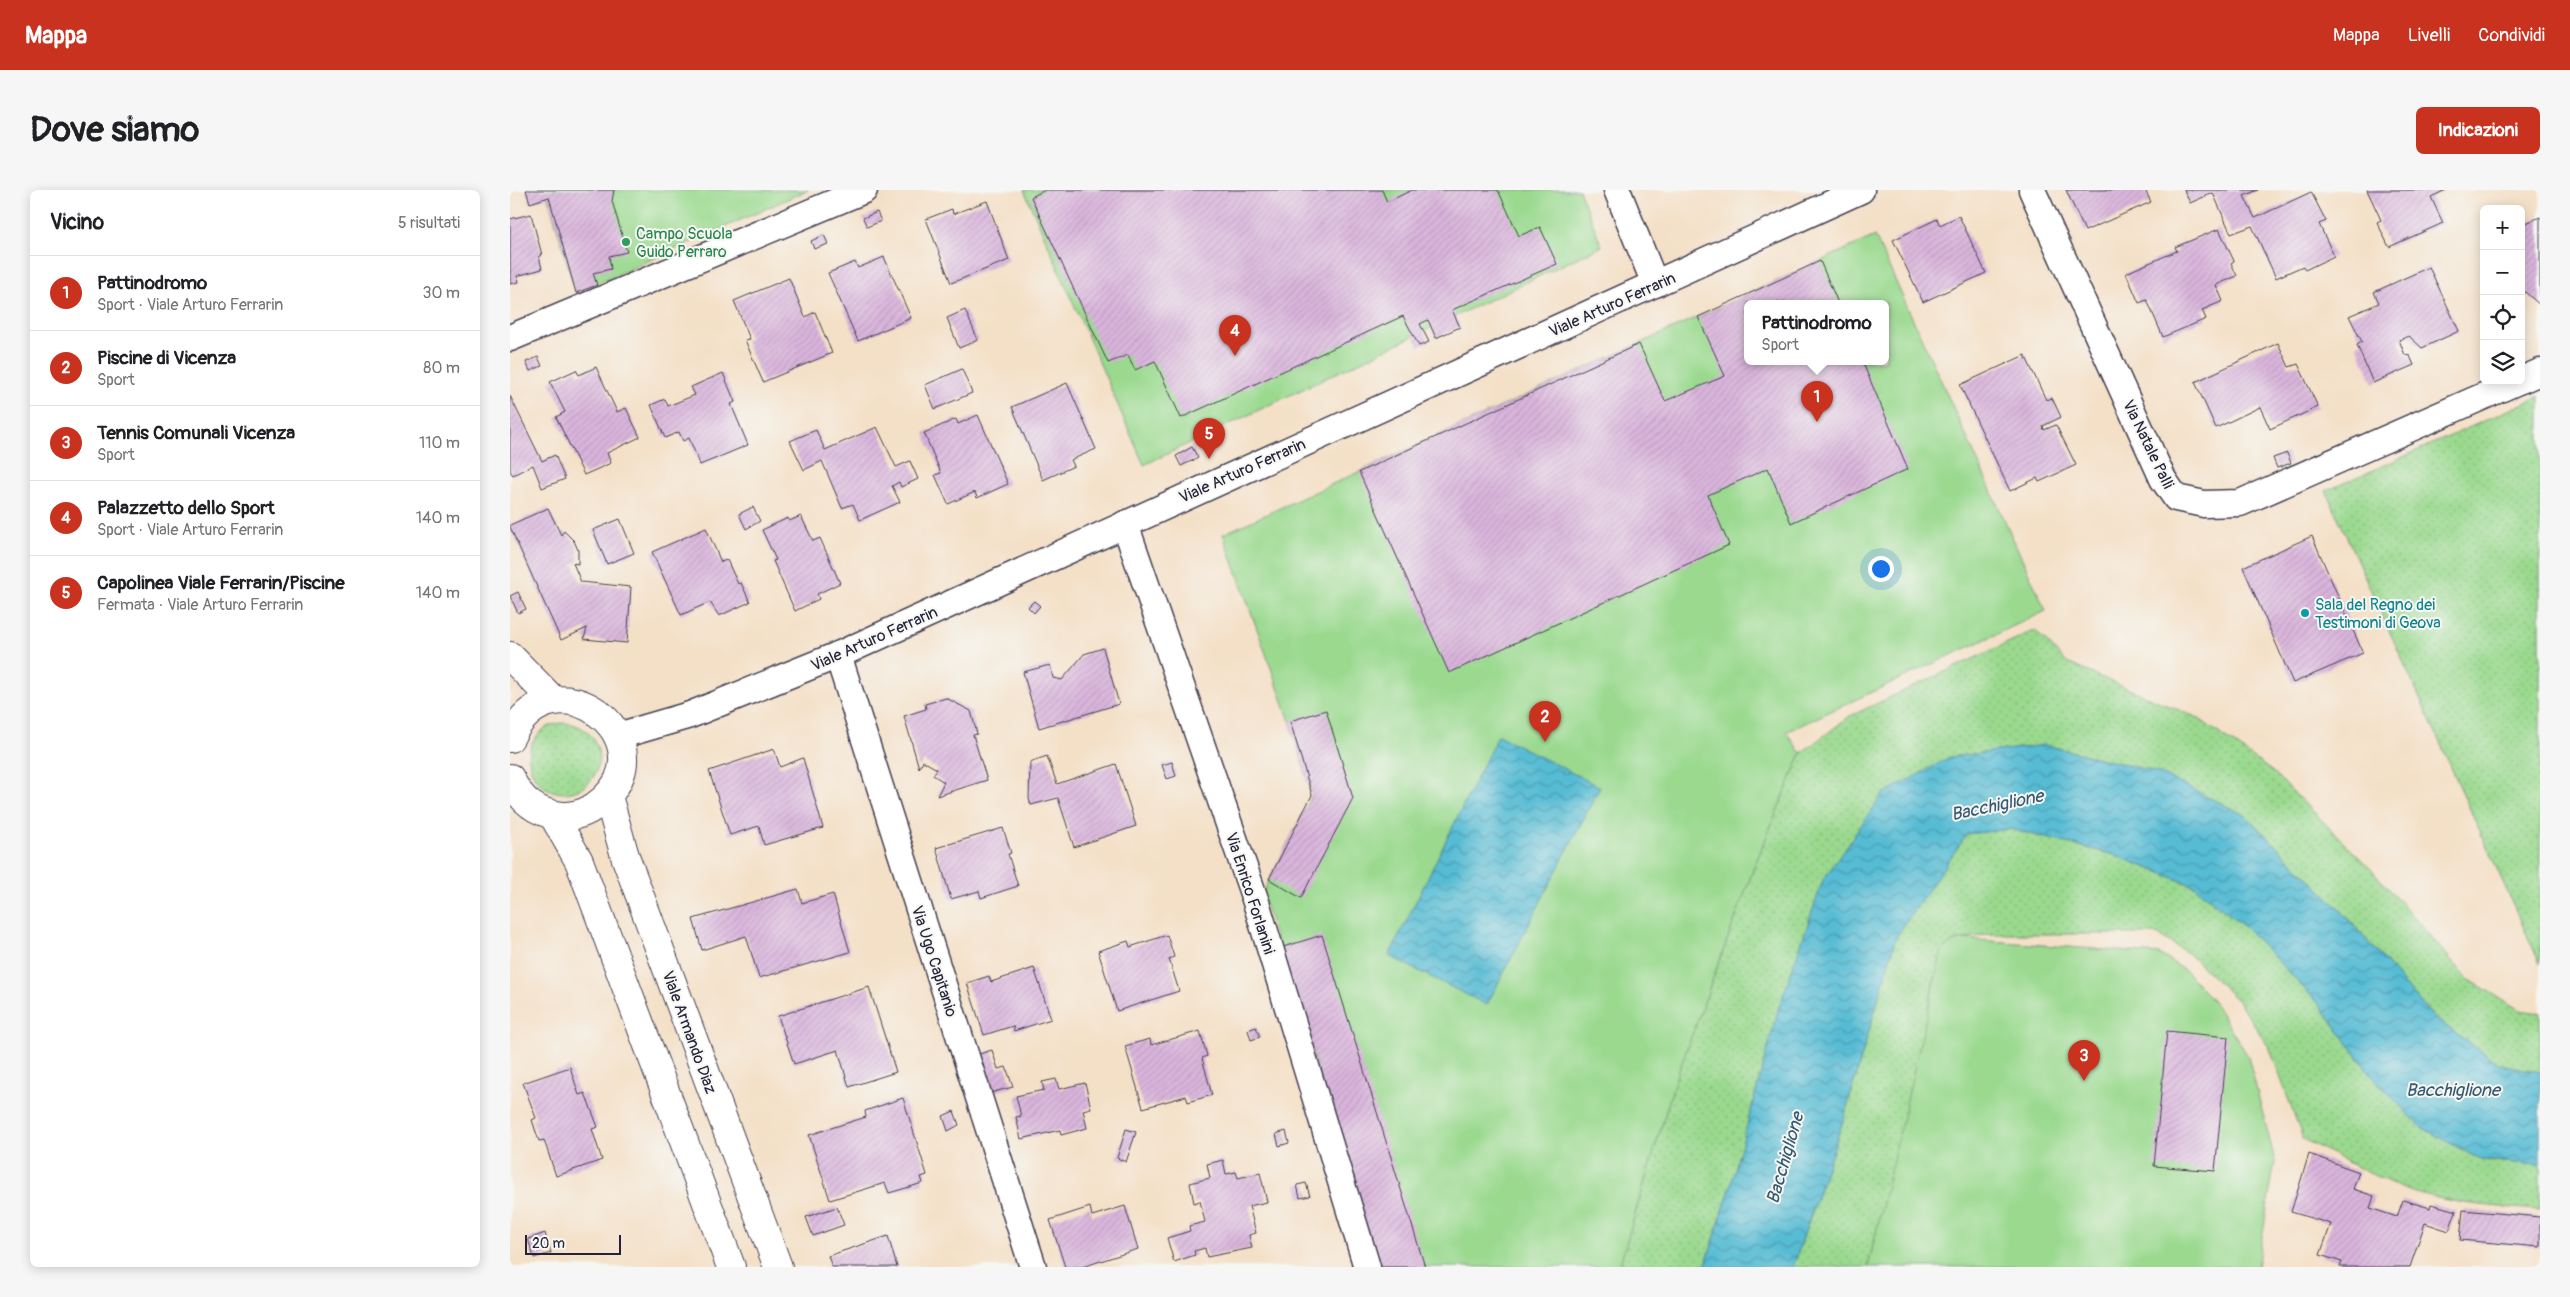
<!DOCTYPE html>
<html lang="it">
<head>
<meta charset="utf-8">
<style>
	:root { --surface:#fff; --page:#f6f6f6; --text:#202124; --muted:#757577; --line:#e0e0e0; --accent:#c8321e }
	body { margin:0; font-family:Pangolin,sans-serif; background:var(--page); color:var(--text) }
	.controls { position:absolute; right:15px; top:15px; display:grid; overflow:hidden; border-radius:8px; box-shadow:0 2px 12px #0003 }
	.controls button { width:45px; height:45px; display:grid; place-items:center; padding:0; border:0; border-bottom:1px solid var(--line); background:var(--surface); color:var(--text); font:25px sans-serif }
	.scale { position:absolute; left:15px; bottom:12px; width:96px; box-sizing:border-box; padding-left:5px; border:2px solid #22223b; border-top:0; font-size:14px; line-height:18px; white-space:nowrap; color:#22223b; -webkit-text-stroke:4px #f6f6f2; paint-order:stroke }
	.you { position:absolute; left:1370px; top:378px; width:18px; height:18px; margin:-12px; border:4px solid #fff; border-radius:50%; background:#1a73e8; box-shadow:0 0 0 8px #1a73e833 }
	.badge { display:grid; place-items:center; width:32px; height:32px; border-radius:50%; background:var(--accent); color:#fff; font-size:16px; font-weight:700 }
	.pin { position:absolute; translate:-50% -41px; filter:drop-shadow(0 1px 2px #0008) }
	.pin::after { content:''; position:absolute; top:26px; width:18px; height:15px; background:inherit; clip-path:polygon(0 0,100% 0,50% 100%) }
	.popup { position:absolute; left:1234px; top:110px; width:145px; height:65px; box-sizing:border-box; display:grid; place-content:center; border-radius:8px; background:var(--surface); filter:drop-shadow(0 1px 4px #0005); font-size:16px; white-space:nowrap; color:var(--muted) }
	.popup b { font-size:19px; color:var(--text) }
	.popup::after { content:''; position:absolute; left:50%; top:100%; margin-left:-10px; border:10px solid transparent; border-top-color:var(--surface) }
	.list { margin:0; padding:0; list-style:none }
	h2 { display:flex; justify-content:space-between; align-items:center; height:65px; margin:0; padding:0 20px; font-size:21px }
	h2 small { font-size:16px; font-weight:400; color:var(--muted) }
	.list li { display:grid; grid-template-columns:32px 1fr auto; gap:15px; align-items:center; box-sizing:border-box; height:75px; padding:0 20px; border-top:1px solid var(--line) }
	.list b { display:block; font-size:19px; white-space:nowrap }
	.list p { margin:0; font-size:16px; white-space:nowrap; color:var(--muted) }
	.list em { font-size:16px; font-style:normal; color:var(--muted) }
	.icon { flex:none; width:28px; height:28px; fill:none; stroke:currentColor; stroke-width:2; stroke-linecap:round; stroke-linejoin:round }
	.map { position:relative; flex:none; width:2030px; height:1077px; overflow:hidden; border-radius:8px }
	header { display:flex; align-items:center; gap:30px; box-sizing:border-box; height:70px; padding:0 25px; background:var(--accent); color:#fff }
	header strong { font-size:24px }
	nav { display:flex; gap:28px; margin-inline-start:auto; font-size:18px }
	.intro { display:flex; align-items:center; justify-content:space-between; box-sizing:border-box; height:120px; padding:0 30px }
	h1 { margin:0; font-size:35px }
	.button { padding:12px 22px; border-radius:8px; background:var(--accent); color:#fff; font-size:18px; font-weight:700 }
	main { display:flex; gap:30px; padding:0 30px }
	aside { flex:1; background:var(--surface); border-radius:8px; box-shadow:0 2px 12px #0003 }
	.map>svg:first-child { display:block }
	.grass { fill:url(#grass-dots); stroke:#5e7e64 }
	.garden { fill:#9ad98e; stroke:#5e7e64; fill-rule:evenodd }
	.water { fill:url(#water-waves); stroke:#3c6f88 }
	.building { fill:url(#building-hatch) }
	.lines { fill:none; stroke-linecap:round; stroke-linejoin:round }
	.street-casing { stroke:#423e50; stroke-width:29 }
	.primary-casing { stroke:#423e50; stroke-width:30 }
	.street { stroke:#fff; stroke-width:26 }
	.primary { stroke:#fff; stroke-width:28 }
	.leisure-dot { fill:#2e9e5b; stroke:#f6f6f2; stroke-width:2 }
	.culture-dot { fill:#0f9aa8; stroke:#f6f6f2; stroke-width:2 }
	.labels { text-anchor:middle; stroke-width:4; stroke-linejoin:round; paint-order:stroke }
	.leisure-label { font-size:16px; fill:#27864d; stroke:#f6f6f2; text-anchor:start }
	.street-label { font-size:16px; fill:#22223b; stroke:#f6f6f2 }
	.culture-label { font-size:16px; fill:#0d838f; stroke:#f6f6f2; text-anchor:start }
	.water-label { font-size:18px; font-style:italic; fill:#345871; stroke:#f6f6f2 }
</style>
</head>
<body>
<header>
<strong>Mappa</strong>
<nav><a>Mappa</a><a>Livelli</a><a>Condividi</a></nav>
</header>
<div class="intro"><h1>Dove siamo</h1><a class="button">Indicazioni</a></div>
<main>
<aside>
<h2>Vicino<small>5 risultati</small></h2>
<ul class="list">
<li><span class="badge">1</span><div><b>Pattinodromo</b><p>Sport · Viale Arturo Ferrarin</p></div><em>30 m</em></li>
<li><span class="badge">2</span><div><b>Piscine di Vicenza</b><p>Sport</p></div><em>80 m</em></li>
<li><span class="badge">3</span><div><b>Tennis Comunali Vicenza</b><p>Sport</p></div><em>110 m</em></li>
<li><span class="badge">4</span><div><b>Palazzetto dello Sport</b><p>Sport · Viale Arturo Ferrarin</p></div><em>140 m</em></li>
<li><span class="badge">5</span><div><b>Capolinea Viale Ferrarin/Piscine</b><p>Fermata · Viale Arturo Ferrarin</p></div><em>140 m</em></li>
</ul>
</aside>
<div class="map">
<svg width="2030" height="1077" viewBox="0 0 2030 1077">
	<defs>
		<pattern id="grass-dots" width="8" height="8" patternUnits="userSpaceOnUse" patternTransform="scale(1.25)"><rect width="8" height="8" fill="#9ad98e"/><path d="M2 2h.1M6 6h.1" fill="none" stroke="#84ba7b" stroke-width="1.8" stroke-linecap="round"/></pattern>
		<pattern id="water-waves" width="16" height="10" patternUnits="userSpaceOnUse" patternTransform="scale(1.25)"><rect width="16" height="10" fill="#56bcd4"/><path d="M0 5q4-4 8 0t8 0" fill="none" stroke="#4798ad"/></pattern>
		<pattern id="building-hatch" width="6" height="6" patternUnits="userSpaceOnUse" patternTransform="scale(1.25)"><rect width="6" height="6" fill="#dab5dc"/><path d="M-1 1l2-2M0 6l6-6M5 7l2-2" fill="none" stroke="#bb9bbe"/></pattern>
	</defs>
	<rect width="100%" height="100%" fill="#f6f6f2"/>
	<filter id="ink" filterUnits="userSpaceOnUse"><feTurbulence type="fractalNoise" baseFrequency=".02" numOctaves="2"/><feDisplacementMap in="SourceGraphic" scale="10" xChannelSelector="R" yChannelSelector="G"/><feConvolveMatrix kernelMatrix="1 2 1 2 8 2 1 2 1" color-interpolation-filters="sRGB"/></filter>
	<filter id="wash" filterUnits="userSpaceOnUse"><feTurbulence type="fractalNoise" baseFrequency=".0096" numOctaves="4" result="noise"/><feDisplacementMap in="SourceGraphic" scale="20" xChannelSelector="R" yChannelSelector="G"/><feGaussianBlur stdDeviation="1.12" result="paint"/><feColorMatrix in="noise" values="0 0 0 0 0 0 0 0 0 0 0 0 0 0 0 0 0 1.4 0 .05"/><feComposite in="paint" operator="in"/></filter>
	<g filter="url(#wash)">
		<rect width="100%" height="100%" fill="#f4e0c7"/>
		<g class="grass">
			<polygon points="2030,206 2030,774 1816,301"/>
			<polygon points="1525,440 1557,473 1688,528 1764,583 1863,681 1958,789 2010,820 2030,823 2030,882 1989,874 1923,827 1827,716 1735,625 1646,582 1535,555 1440,567 1218,1005 1195,1077 1109,1077 1165,891 1246,672 1291,563 1340,526"/>
			<circle cx="54" cy="568" r="35"/>
			<path d="M1500 639 1605 665 1684 696 1737 739 1810 815 1862 886 1911 937 1971 970 2030 975V1020C1990 1017 1951 1015 1912 1004 1871 992 1832 969 1793 949L1760 859 1729 812 1679 764 1647 744H1478L1444 751 1423 792 1415 840 1358 1077H1283L1334 928 1386 747 1456 644Z"/>
		</g>
		<g class="garden">
			<polygon points="36,0 298,0 66,103"/>
			<polygon points="514,0 1069,0 1092,56 634,275"/>
			<path d="M1365 46 1536 421 1276 542 1291 563 1246 672 1165 891 1109 1077H869L752 704 802 605 780 531 713 344ZM1238 113H1376V171H1238Z"/>
			<polygon points="1455,749 1649,764 1676,781 1705,814 1738,866 1765,971 1747,1077 1358,1077 1432,760 1444,751"/>
		</g>
		<g class="water">
			<polygon points="988,545 1090,597 977,815 879,766"/>
			<polygon points="1535,555 1646,582 1735,625 1827,716 1923,827 1989,874 2030,882 2030,975 1971,970 1911,937 1862,886 1810,815 1737,739 1684,696 1605,665 1500,639 1457,644 1386,747 1334,928 1283,1077 1195,1077 1218,1005 1268,820 1313,690 1373,604 1440,567"/>
		</g>
		<g id="blocks">
			<g class="building">
				<polygon points="16,0 104,0 102,11 117,62 99,66 101,79 83,83 87,95 66,103 39,7 20,13"/>
				<polygon points="535,0 872,0 877,12 902,0 988,0 1009,46 1030,37 1047,74 942,120 950,137 926,148 918,130 910,134 919,152 909,156 893,126 671,228 645,171 625,180 618,165 598,173 521,7"/>
				<polygon points="1556,0 1635,0 1641,12 1575,41"/>
				<polygon points="1674,0 1748,0 1734,6 1745,28 1801,2 1816,31 1809,34 1824,66 1795,80 1793,76 1766,88 1742,36 1721,44 1703,3 1680,13"/>
				<polygon points="1857,0 1936,0 1921,7 1933,33 1879,57 1867,32 1871,30"/>
				<polygon points="477,11 499,70 441,93 416,29 442,19 443,24"/>
				<polygon points="367,22 371,31 357,37 353,28"/>
				<polygon points="2011,22 2016,33 2030,27 2030,115 2015,102 2011,104"/>
				<polygon points="21,24 32,65 29,66 32,79 7,86 9,92 0,94 0,29"/>
				<polygon points="1449,26 1476,83 1413,112 1383,50 1427,29 1430,35"/>
				<polygon points="1709,39 1724,71 1721,73 1727,86 1706,95 1713,111 1692,120 1696,129 1653,147 1637,110 1629,113 1616,83 1667,61 1665,57"/>
				<polygon points="314,45 318,54 304,59 301,51"/>
				<polygon points="374,67 401,128 348,151 318,83 345,72 348,78"/>
				<polygon points="1310,71 1328,113 1238,113 1238,171 1352,171 1398,279 1281,333 1258,278 1198,305 1219,355 939,483 849,282 1129,154 1155,211 1215,186 1188,127"/>
				<polygon points="1919,77 1949,141 1912,158 1899,146 1889,150 1895,165 1900,166 1904,175 1863,193 1847,155 1852,152 1839,126 1869,113 1864,102"/>
				<polygon points="279,88 295,127 305,122 322,163 253,192 235,150 240,149 224,111"/>
				<polygon points="455,120 468,150 449,158 437,128"/>
				<polygon points="1768,153 1779,177 1788,174 1808,217 1760,239 1750,217 1706,238 1685,192"/>
				<polygon points="1515,165 1536,210 1542,208 1551,227 1533,236 1534,240 1546,235 1566,275 1529,292 1527,288 1500,301 1450,195"/>
				<polygon points="28,167 32,176 20,181 16,172"/>
				<polygon points="86,177 107,222 116,218 130,247 97,263 101,273 74,285 46,227 55,222 40,192 66,180 69,185"/>
				<polygon points="452,179 462,203 425,219 415,195"/>
				<polygon points="213,183 225,212 221,214 238,255 190,275 179,248 173,251 169,242 155,248 141,215 155,209 158,216 185,205 181,197"/>
				<polygon points="557,193 586,259 561,270 564,276 533,290 502,217"/>
				<polygon points="0,206 32,271 45,265 55,289 32,298 23,275 3,285 0,281"/>
				<polygon points="468,225 498,294 467,308 465,302 438,314 425,285 431,283 414,243 446,229 448,234"/>
				<polygon points="367,237 386,277 400,271 408,289 391,297 389,292 382,296 390,312 350,330 343,314 332,318 312,271 294,280 280,251 306,240 315,260"/>
				<polygon points="682,257 688,268 671,276 666,266"/>
				<polygon points="1777,263 1781,273 1767,278 1763,268"/>
				<polygon points="243,317 250,331 236,339 229,324"/>
				<polygon points="38,318 51,345 54,341 64,351 68,360 68,374 63,373 71,392 121,397 117,453 74,449 77,438 51,450 0,337 0,335"/>
				<polygon points="291,326 303,351 310,348 330,393 307,404 309,409 285,421 263,371 266,370 252,340 278,328 279,331"/>
				<polygon points="110,329 124,363 97,374 83,340"/>
				<polygon points="196,338 211,372 217,370 228,394 231,393 240,412 209,426 200,412 171,425 142,362"/>
				<polygon points="1802,346 1853,463 1783,493 1733,377"/>
				<polygon points="8,402 16,419 8,423 0,406"/>
				<polygon points="524,411 530,416 524,423 518,417"/>
				<polygon points="593,458 609,514 529,538 513,482 540,475 543,488 552,490 574,464"/>
				<polygon points="436,508 461,521 467,544 463,545 477,590 427,606 434,592 423,585 427,579 413,571 409,578 394,526 416,519 415,514"/>
				<polygon points="816,520 843,608 791,708 759,689 802,605 780,531"/>
				<polygon points="264,559 270,577 293,568 313,638 254,655 249,636 220,645 199,581"/>
				<polygon points="537,566 547,594 606,574 626,636 564,657 548,608 521,615 519,609 520,572"/>
				<polygon points="662,572 666,586 657,589 652,575"/>
				<polygon points="493,638 501,663 498,664 508,696 471,708 469,701 441,709 426,658"/>
				<polygon points="288,699 292,713 323,704 340,762 249,788 236,746 192,760 183,729"/>
				<polygon points="657,745 664,767 659,769 669,801 607,821 588,761 618,751 620,757"/>
				<polygon points="812,745 915,1077 869,1077 770,758"/>
				<polygon points="524,778 541,829 504,841 503,836 474,845 457,793 479,786 481,792"/>
				<polygon points="359,797 386,882 339,897 328,860 284,874 268,826"/>
				<polygon points="746,837 750,847 741,850 738,840"/>
				<polygon points="690,841 697,866 692,868 702,905 678,912 676,906 633,918 615,856 640,849 641,855"/>
				<polygon points="1657,841 1718,847 1705,981 1644,976"/>
				<polygon points="482,860 488,879 496,877 503,897 476,904 463,866"/>
				<polygon points="60,877 69,905 75,903 88,937 82,939 92,970 46,986 34,950 29,951 22,930 26,928 13,893"/>
				<polygon points="546,889 549,899 575,893 581,918 573,920 577,938 551,945 550,940 511,949 506,927 511,926 506,906 534,900 532,892"/>
				<polygon points="393,908 417,985 411,987 413,993 379,1003 375,993 320,1010 299,945 356,927 355,921"/>
				<polygon points="444,921 449,935 438,941 433,926"/>
				<polygon points="616,939 626,942 616,972 607,968"/>
				<polygon points="776,941 779,953 769,956 766,944"/>
				<polygon points="1799,964 1849,982 1843,999 1864,1006 1860,1018 1887,1027 1893,1010 1920,1018 1921,1014 1946,1021 1939,1041 1915,1033 1900,1077 1830,1077 1832,1072 1810,1065 1821,1034 1781,1022"/>
				<polygon points="713,970 716,984 726,982 728,988 750,983 757,1012 739,1016 746,1043 739,1045 742,1058 697,1067 695,1058 684,1061 685,1065 664,1072 657,1048 680,1041 679,1036 695,1032 690,1011 684,1013 680,993 700,988 697,974"/>
				<polygon points="796,993 800,1006 790,1008 787,995"/>
				<polygon points="615,1016 628,1059 572,1077 555,1077 540,1030 580,1017 582,1026"/>
				<polygon points="327,1017 334,1035 303,1046 296,1027"/>
				<polygon points="1953,1020 2030,1027 2030,1057 1950,1050"/>
				<polygon points="35,1043 41,1063 24,1068 18,1049"/>
				<polygon points="378,1046 387,1077 322,1077 318,1066"/>
			</g>
		</g>
	</g>
	<g filter="url(#ink)">
		<use href="#blocks" fill-opacity="0" stroke="#423e50" stroke-width="1"/>
		<g class="lines">
			<defs>
				<g id="street">
					<polyline points="1107,0 1145,94"/>
					<polyline points="1522,0 1653,289 1666,308 1694,314 1730,313 2008,191"/>
					<polyline points="0,148 354,0"/>
					<polyline points="2011,190 2030,182"/>
					<polyline points="615,334 746,712 857,1077"/>
					<polyline points="328,465 523,1077"/>
					<polyline points="108,546 180,525 328,465 1351,0"/>
				</g>
				<g id="primary">
					<polyline points="0,466 44,511"/>
					<path d="M0 548C44 458 158 550 94 609 83 619 69 627 53 626 27 624 11 611 0 588"/>
					<polyline points="98,606 115,666 268,1077"/>
					<polyline points="43,625 69,671 221,1077"/>
				</g>
			</defs>
			<use href="#street" class="street-casing"/>
			<use href="#primary" class="primary-casing"/>
			<use href="#street" class="street"/>
			<use href="#primary" class="primary"/>
		</g>
	</g>
	<circle class="leisure-dot" cx="116" cy="52" r="5"/>
	<circle class="culture-dot" cx="1795" cy="423" r="5"/>
	<g class="labels">
		<g class="leisure-label">
			<text x="126" y="49">Campo Scuola<tspan x="126" dy="18">Guido Perraro</tspan></text>
		</g>
		<g class="street-label">
			<text transform="translate(1102 114) rotate(-24)" y="6">Viale Arturo Ferrarin</text>
			<text transform="translate(1639 254) rotate(64)" y="6">Via Natale Palli</text>
			<text transform="translate(732 280) rotate(-24)" y="6">Viale Arturo Ferrarin</text>
			<text transform="translate(364 448) rotate(-24)" y="6">Viale Arturo Ferrarin</text>
			<text transform="translate(741 703) rotate(72)" y="6">Via Enrico Forlanini</text>
			<text transform="translate(425 771) rotate(72)" y="6">Via Ugo Capitanio</text>
			<text transform="translate(180 842) rotate(70)" y="6">Viale Armando Diaz</text>
		</g>
		<g class="culture-label">
			<text x="1805" y="420">Sala del Regno dei<tspan x="1805" dy="18">Testimoni di Geova</tspan></text>
		</g>
		<g class="water-label">
			<text transform="translate(1487 615) rotate(-12)" y="6">Bacchiglione</text>
			<text x="1943" y="906">Bacchiglione</text>
			<text transform="translate(1275 968) rotate(-74)" y="6">Bacchiglione</text>
		</g>
	</g>
</svg>
<div class="controls">
<button>+</button>
<button>−</button>
<button><svg class="icon" aria-label="locate" viewBox="0 0 24 24"><circle cx="12" cy="12" r="6"/><path d="M12 2v4M12 18v4M2 12h4M18 12h4"/></svg></button>
<button><svg class="icon" aria-label="layers" viewBox="0 0 24 24"><path d="M12 4l9 5-9 5-9-5zM3 14l9 5 9-5"/></svg></button>
</div>
<div class="scale">20 m</div>
<div class="you"></div>
<div class="pin badge" style="left:1307px;top:232px">1</div>
<div class="popup"><b>Pattinodromo</b>Sport</div>
<div class="pin badge" style="left:1035px;top:552px">2</div>
<div class="pin badge" style="left:1574px;top:891px">3</div>
<div class="pin badge" style="left:725px;top:166px">4</div>
<div class="pin badge" style="left:699px;top:269px">5</div>
</div>
</main>
</body>
</html>
